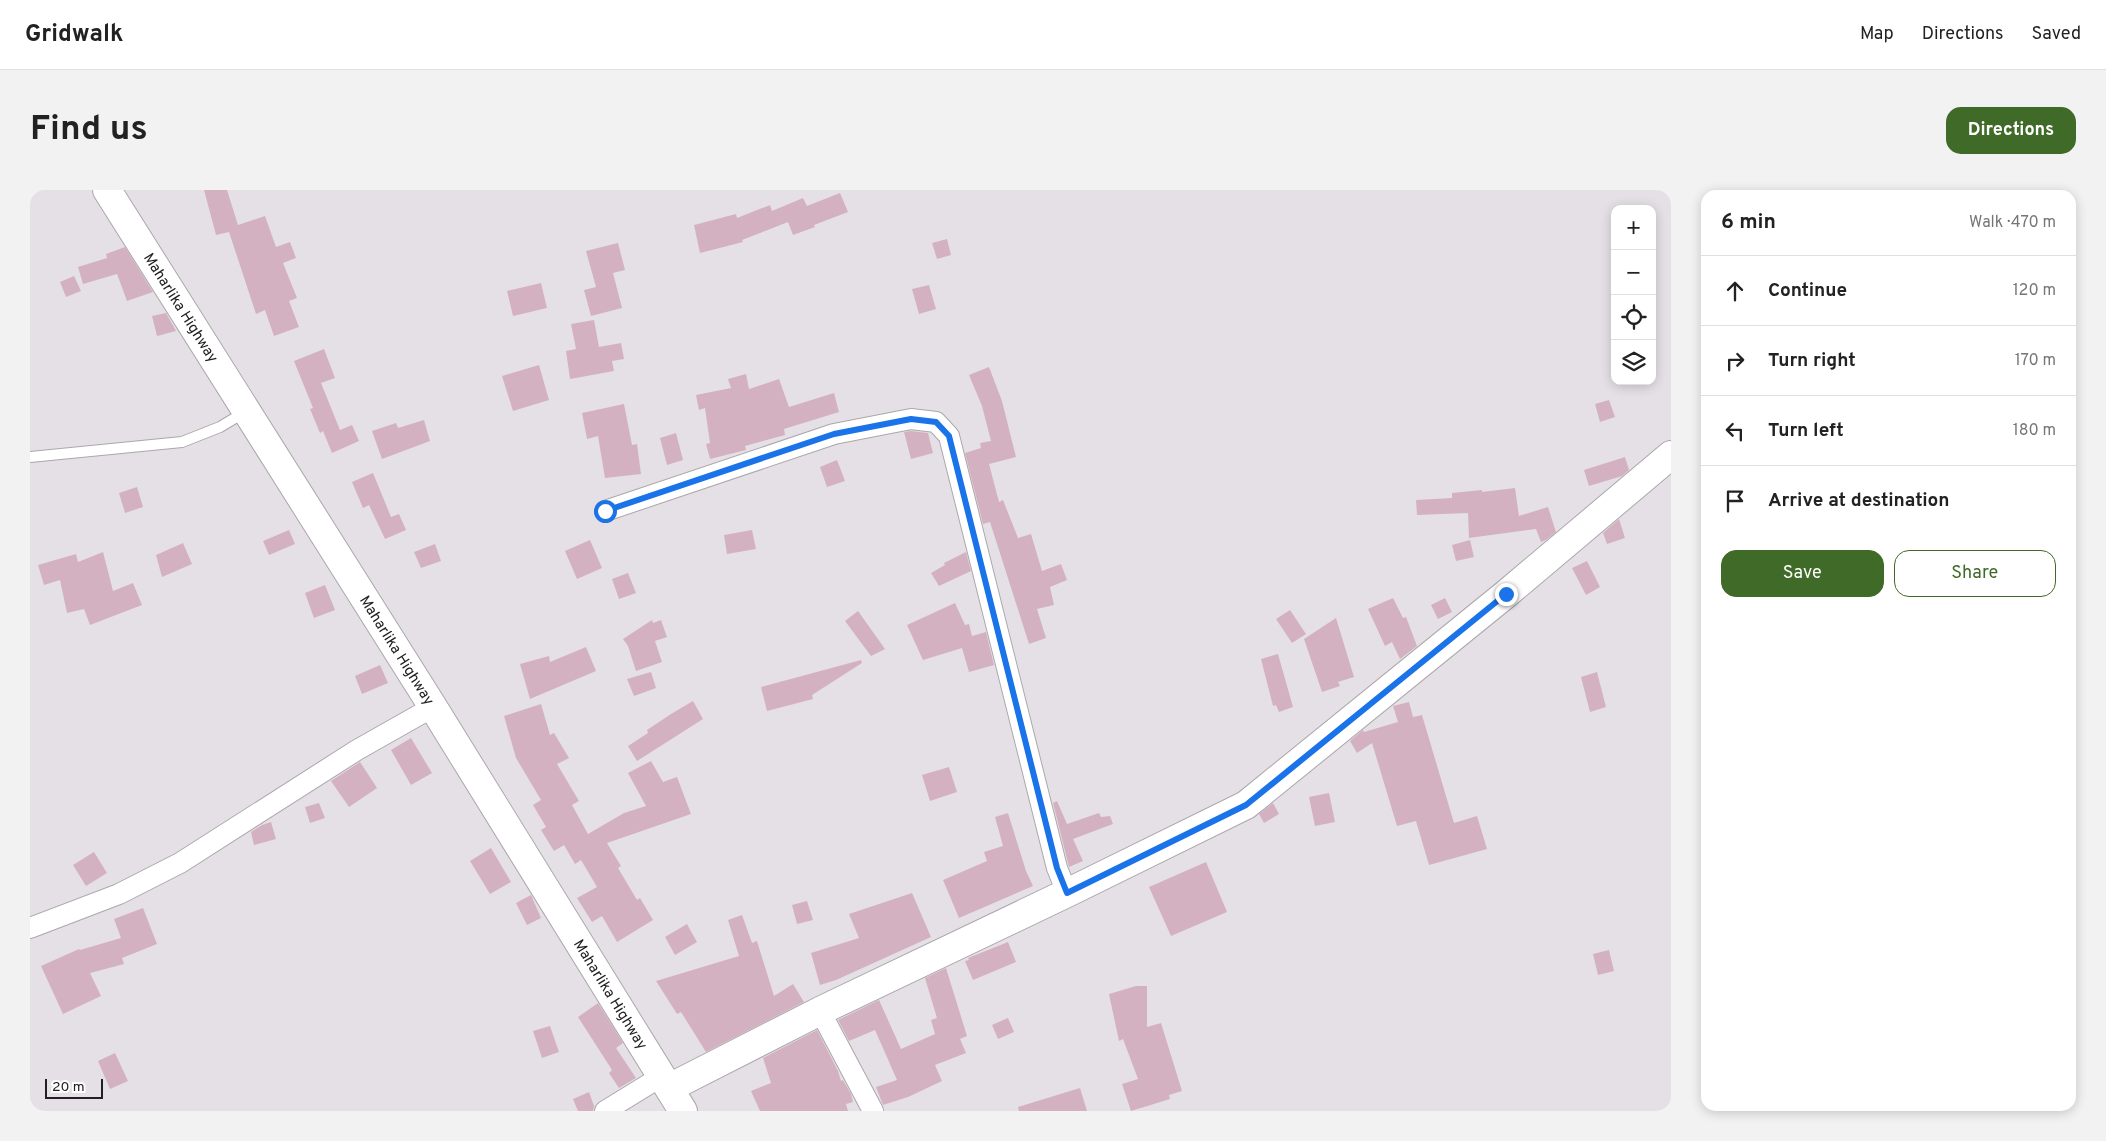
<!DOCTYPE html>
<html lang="en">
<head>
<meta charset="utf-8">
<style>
	:root { --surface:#fff; --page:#f2f2f2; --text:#222; --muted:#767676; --line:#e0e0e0; --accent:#3f6a27 }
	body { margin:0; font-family:Overpass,sans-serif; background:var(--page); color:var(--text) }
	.controls { position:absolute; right:15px; top:15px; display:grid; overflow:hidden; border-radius:10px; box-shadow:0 2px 12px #0003 }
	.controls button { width:45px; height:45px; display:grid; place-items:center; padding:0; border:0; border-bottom:1px solid var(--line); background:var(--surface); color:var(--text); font:25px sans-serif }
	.scale { position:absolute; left:15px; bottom:12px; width:58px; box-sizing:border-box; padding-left:5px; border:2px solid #222022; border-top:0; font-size:14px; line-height:18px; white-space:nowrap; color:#222022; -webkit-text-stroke:4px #fff; paint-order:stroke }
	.stop { position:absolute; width:15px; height:15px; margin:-11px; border:4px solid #1a73e8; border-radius:50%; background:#fff }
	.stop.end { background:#1a73e8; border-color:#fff; box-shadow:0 1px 5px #0008 }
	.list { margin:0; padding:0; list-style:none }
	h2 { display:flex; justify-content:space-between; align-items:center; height:65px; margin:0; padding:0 20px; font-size:21px }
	h2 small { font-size:16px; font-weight:400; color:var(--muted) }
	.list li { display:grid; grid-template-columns:32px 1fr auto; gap:15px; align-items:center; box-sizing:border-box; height:70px; padding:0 20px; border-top:1px solid var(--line) }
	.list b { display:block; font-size:19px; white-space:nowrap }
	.list em { font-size:16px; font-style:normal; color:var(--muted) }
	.actions { display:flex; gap:10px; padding:15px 20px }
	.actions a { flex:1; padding:11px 0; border:1px solid var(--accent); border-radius:15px; text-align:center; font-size:18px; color:var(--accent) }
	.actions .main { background:var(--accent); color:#fff }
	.icon { flex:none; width:28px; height:28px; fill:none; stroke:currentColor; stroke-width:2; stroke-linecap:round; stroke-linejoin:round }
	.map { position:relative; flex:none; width:1641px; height:921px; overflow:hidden; border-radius:15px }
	header { display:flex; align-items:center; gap:30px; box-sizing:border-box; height:70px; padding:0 25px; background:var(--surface); border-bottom:1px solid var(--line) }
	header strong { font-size:24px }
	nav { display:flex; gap:28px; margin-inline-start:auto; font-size:18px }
	.intro { display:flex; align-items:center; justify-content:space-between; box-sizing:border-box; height:120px; padding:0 30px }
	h1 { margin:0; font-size:35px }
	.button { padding:12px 22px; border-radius:15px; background:var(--accent); color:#fff; font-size:18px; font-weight:700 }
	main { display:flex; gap:30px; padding:0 30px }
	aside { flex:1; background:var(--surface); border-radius:15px; box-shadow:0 2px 12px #0003 }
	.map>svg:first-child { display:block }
	.building { fill:#d4b1c0 }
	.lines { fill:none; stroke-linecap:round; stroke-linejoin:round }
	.lane-casing { stroke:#aba7ac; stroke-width:12 }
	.street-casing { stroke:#aba7ac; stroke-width:22 }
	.secondary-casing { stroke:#aba7ac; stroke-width:30 }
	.highway-casing { stroke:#aba7ac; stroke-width:30 }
	.lane { stroke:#fff; stroke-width:10 }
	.street { stroke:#fff; stroke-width:20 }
	.secondary { stroke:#fff; stroke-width:28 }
	.highway { stroke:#fff; stroke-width:28 }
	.route { stroke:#1a73e8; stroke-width:6 }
	.labels { text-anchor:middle; stroke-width:4; stroke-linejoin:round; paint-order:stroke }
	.street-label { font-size:15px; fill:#222022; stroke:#fff }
</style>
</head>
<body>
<header>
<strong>Gridwalk</strong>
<nav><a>Map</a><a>Directions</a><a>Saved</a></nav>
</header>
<div class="intro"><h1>Find us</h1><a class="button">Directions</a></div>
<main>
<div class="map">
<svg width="1641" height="921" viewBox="0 0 1641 921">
	<rect width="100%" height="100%" fill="#e5e0e6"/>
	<g class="building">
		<polygon points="174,0 197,0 208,35 235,26 246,57 260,52 266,68 253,73 267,108 259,111 269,137 244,146 235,120 226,124 199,42 186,45"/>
		<polygon points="810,3 818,22 784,35 785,37 763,45 758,32 712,50 713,52 670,63 664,35 706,24 707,28 740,15 742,21 773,8 777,16"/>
		<polygon points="917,49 921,65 907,69 902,53"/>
		<polygon points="588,53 595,80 583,83 592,118 561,126 554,100 566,97 556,61"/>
		<polygon points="95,57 123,102 97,111 87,84 53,94 48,77 77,68 76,64"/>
		<polygon points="44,86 51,101 36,107 30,92"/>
		<polygon points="511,93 517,118 483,126 477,101"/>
		<polygon points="899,95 906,119 889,124 882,99"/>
		<polygon points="136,123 146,141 127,146 122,126"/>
		<polygon points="564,130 569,157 591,153 594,169 582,171 584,181 540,189 536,161 546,159 541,134"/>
		<polygon points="294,159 305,188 291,193 310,240 322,235 329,251 302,263 293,241 290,243 280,219 283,218 264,171"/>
		<polygon points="509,175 519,210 483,221 472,186"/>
		<polygon points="959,177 972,211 986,267 959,274 969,312 973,310 988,348 1001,344 1012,381 1031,374 1037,390 1020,397 1024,415 1007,419 1016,448 999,454 960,332 953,334 935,263 951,258 950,253 961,251 952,216 939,185"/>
		<polygon points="716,184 719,199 749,189 759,217 804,203 809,222 754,239 755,245 715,256 716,260 680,269 676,254 680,253 675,218 669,220 666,205 701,198 698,189"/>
		<polygon points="1579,210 1585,227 1570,232 1565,214"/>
		<polygon points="594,214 602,255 607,254 611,284 575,288 568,246 557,249 552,223"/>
		<polygon points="394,230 400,251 352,269 342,241 366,233 368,238"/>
		<polygon points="881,241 898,243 903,263 881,269 874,242"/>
		<polygon points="646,243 653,270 637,275 630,248"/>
		<polygon points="1595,267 1599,280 1592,286 1559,296 1554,280"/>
		<polygon points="807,270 815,291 797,297 790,277"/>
		<polygon points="343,283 361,327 369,324 376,340 355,349 339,315 333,318 322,292"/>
		<polygon points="107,297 113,317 95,323 89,303"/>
		<polygon points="1485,298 1489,326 1518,317 1526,342 1516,350 1511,352 1506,339 1439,348 1438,323 1387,325 1386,310 1422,308 1422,303 1452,300 1452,302"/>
		<polygon points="1589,329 1595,348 1577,354 1573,343"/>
		<polygon points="259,340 265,354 239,365 233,351"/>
		<polygon points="722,340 726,359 697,364 694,345"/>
		<polygon points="560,350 572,378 547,389 535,361"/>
		<polygon points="1440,350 1444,367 1426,371 1422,355"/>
		<polygon points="153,353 162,374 132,387 126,365"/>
		<polygon points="405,354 411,371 391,378 384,362"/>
		<polygon points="73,362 83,401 103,393 112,415 60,435 54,419 37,423 30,390 14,395 8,375 46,364 48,372"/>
		<polygon points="936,362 941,381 909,396 901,383 915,375 914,373"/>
		<polygon points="1557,371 1570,397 1556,405 1542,378"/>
		<polygon points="598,383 606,403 589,409 582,389"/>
		<polygon points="295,395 305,420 284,428 275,403"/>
		<polygon points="1363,408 1373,428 1376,427 1387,456 1370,469 1362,452 1355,456 1338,419"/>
		<polygon points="1415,408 1422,422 1408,429 1401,415"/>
		<polygon points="925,413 935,435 939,434 942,446 956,442 964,475 939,482 932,458 893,470 877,435"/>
		<polygon points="1260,420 1276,444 1262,453 1246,429"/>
		<polygon points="828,421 855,459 841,466 815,431"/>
		<polygon points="1306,428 1324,487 1308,492 1310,496 1292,502 1274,449"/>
		<polygon points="622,430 623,433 631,430 637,447 625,451 632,472 606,481 598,456 593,449"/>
		<polygon points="556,457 566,481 500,509 490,474 519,466 520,472"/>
		<polygon points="1248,464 1263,517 1249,522 1246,515 1243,516 1231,469"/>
		<polygon points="831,470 832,473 782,505 783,509 737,521 731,497"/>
		<polygon points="350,475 358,493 332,504 325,486"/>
		<polygon points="621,482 626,498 604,506 597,489"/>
		<polygon points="1567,482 1576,517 1560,522 1551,487"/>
		<polygon points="663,511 673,529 607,571 598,556 618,543 617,540 641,524"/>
		<polygon points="1379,512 1383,527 1392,525 1424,633 1447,626 1457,659 1399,675 1386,631 1367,636 1342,553 1327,563 1320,551 1333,540 1334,542 1368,532 1363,516"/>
		<polygon points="511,514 520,545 524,543 539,568 527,574 549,611 542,615 558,644 594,623 616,616 598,583 621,571 633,592 647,587 661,624 577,653 591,676 588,678 607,710 610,708 623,730 587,752 572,726 562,732 547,708 567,697 551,670 545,674 534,655 524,661 511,640 516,637 503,615 511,610 486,568 474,526"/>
		<polygon points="381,548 402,583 381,595 361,560"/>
		<polygon points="330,572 347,598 319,617 301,591"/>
		<polygon points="919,577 927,602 900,611 892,585"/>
		<polygon points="1299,603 1305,632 1285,636 1279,607"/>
		<polygon points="1027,611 1037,634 1069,623 1071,627 1080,626 1083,634 1043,649 1053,671 1039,677 1023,613"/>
		<polygon points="289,613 295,628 280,633 275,617"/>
		<polygon points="1243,613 1249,624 1234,633 1229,624"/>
		<polygon points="978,623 996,681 1003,696 929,728 913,690 957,671 954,662 973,656 965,627"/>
		<polygon points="241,632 246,649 224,655 221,642 232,635"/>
		<polygon points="461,658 481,692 460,704 440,671"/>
		<polygon points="64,662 77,683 56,696 43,675"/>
		<polygon points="1176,672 1197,722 1141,746 1119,697"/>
		<polygon points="882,703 901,747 806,790 790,795 781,763 829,748 819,724"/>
		<polygon points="501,705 511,728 497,735 486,713"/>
		<polygon points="777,711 783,730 767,734 762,715"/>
		<polygon points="113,718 127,754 92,768 94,774 60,783 71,806 33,824 11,776 49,759 50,760 91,748 84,729"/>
		<polygon points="712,725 722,753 727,751 744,806 763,794 774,812 676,862 651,822 647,824 626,791 709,766 698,730"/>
		<polygon points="657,734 667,752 645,765 635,747"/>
		<polygon points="978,752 986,772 943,790 935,771 939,770 938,768"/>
		<polygon points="1579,760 1584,781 1568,785 1563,764"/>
		<polygon points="916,778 937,846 930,849 936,863 905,875 912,891 878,907 853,915 846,897 867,890 845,840 819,851 808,830 849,810 871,859 905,844 901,830 907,828 895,788"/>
		<polygon points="1106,796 1117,796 1117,837 1131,833 1152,901 1139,905 1140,909 1101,921 1092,894 1108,889 1093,849 1089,851 1079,804"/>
		<polygon points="568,813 593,853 586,858 606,888 589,898 579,883 582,880 548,827"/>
		<polygon points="978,828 984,842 968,849 962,835"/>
		<polygon points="520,836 529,862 512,868 503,841"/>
		<polygon points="787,840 808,881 811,891 813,890 821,904 823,912 816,914 818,921 730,921 721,901 741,893 733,868"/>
		<polygon points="85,863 98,891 80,899 68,871"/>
		<polygon points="1050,898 1057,921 989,921 988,917"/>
		<polygon points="559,902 564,916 563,921 548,921 543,909"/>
	</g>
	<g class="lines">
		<defs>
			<polyline id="lane" points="0,267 152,252 190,237 215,222"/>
			<g id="street">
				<polyline points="575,321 804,244 881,229 906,232 919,246 1027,678 1037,703"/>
				<polyline points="0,738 89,704 150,673 327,560 403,517"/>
				<polyline points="790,821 843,921"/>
				<polyline points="575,921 632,886"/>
			</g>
			<polyline id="secondary" points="639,898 790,821 1037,703 1216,615 1476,404 1641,265"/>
			<g id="highway">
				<path id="s1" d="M77 0 403 517 653 921"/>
			</g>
		</defs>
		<use href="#lane" class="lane-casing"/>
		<use href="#street" class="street-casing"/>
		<use href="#secondary" class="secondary-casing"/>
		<use href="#highway" class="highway-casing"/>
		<use href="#lane" class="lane"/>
		<use href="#street" class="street"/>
		<use href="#secondary" class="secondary"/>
		<use href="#highway" class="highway"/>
	</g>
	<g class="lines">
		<polyline class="route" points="575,321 804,244 881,229 906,232 919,246 1027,678 1037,703 1216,615 1476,404"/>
	</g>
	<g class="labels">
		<g class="street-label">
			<text dy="5" stroke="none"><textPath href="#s1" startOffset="139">Maharlika Highway</textPath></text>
			<text dy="5" stroke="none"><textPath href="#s1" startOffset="544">Maharlika Highway</textPath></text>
			<text dy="5" stroke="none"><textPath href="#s1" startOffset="949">Maharlika Highway</textPath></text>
		</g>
	</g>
</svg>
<div class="controls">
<button>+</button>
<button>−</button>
<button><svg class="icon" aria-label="locate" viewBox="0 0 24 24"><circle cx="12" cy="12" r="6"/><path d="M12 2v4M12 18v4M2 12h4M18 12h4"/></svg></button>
<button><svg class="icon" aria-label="layers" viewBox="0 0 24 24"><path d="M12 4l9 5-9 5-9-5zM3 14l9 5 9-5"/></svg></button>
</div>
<div class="scale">20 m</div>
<div class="stop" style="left:575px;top:321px"></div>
<div class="stop end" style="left:1476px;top:404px"></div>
</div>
<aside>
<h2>6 min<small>Walk · 470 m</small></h2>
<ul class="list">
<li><svg class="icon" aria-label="ahead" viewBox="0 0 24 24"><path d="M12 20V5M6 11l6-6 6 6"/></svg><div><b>Continue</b></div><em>120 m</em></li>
<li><svg class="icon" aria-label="right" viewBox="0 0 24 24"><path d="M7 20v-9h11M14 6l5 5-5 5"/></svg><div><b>Turn right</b></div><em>170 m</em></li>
<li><svg class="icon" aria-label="left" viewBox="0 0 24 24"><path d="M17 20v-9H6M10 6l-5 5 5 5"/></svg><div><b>Turn left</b></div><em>180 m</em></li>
<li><svg class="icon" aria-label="arrive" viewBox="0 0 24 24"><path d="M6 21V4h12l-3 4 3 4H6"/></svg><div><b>Arrive at destination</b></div></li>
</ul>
<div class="actions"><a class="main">Save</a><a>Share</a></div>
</aside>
</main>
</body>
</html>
